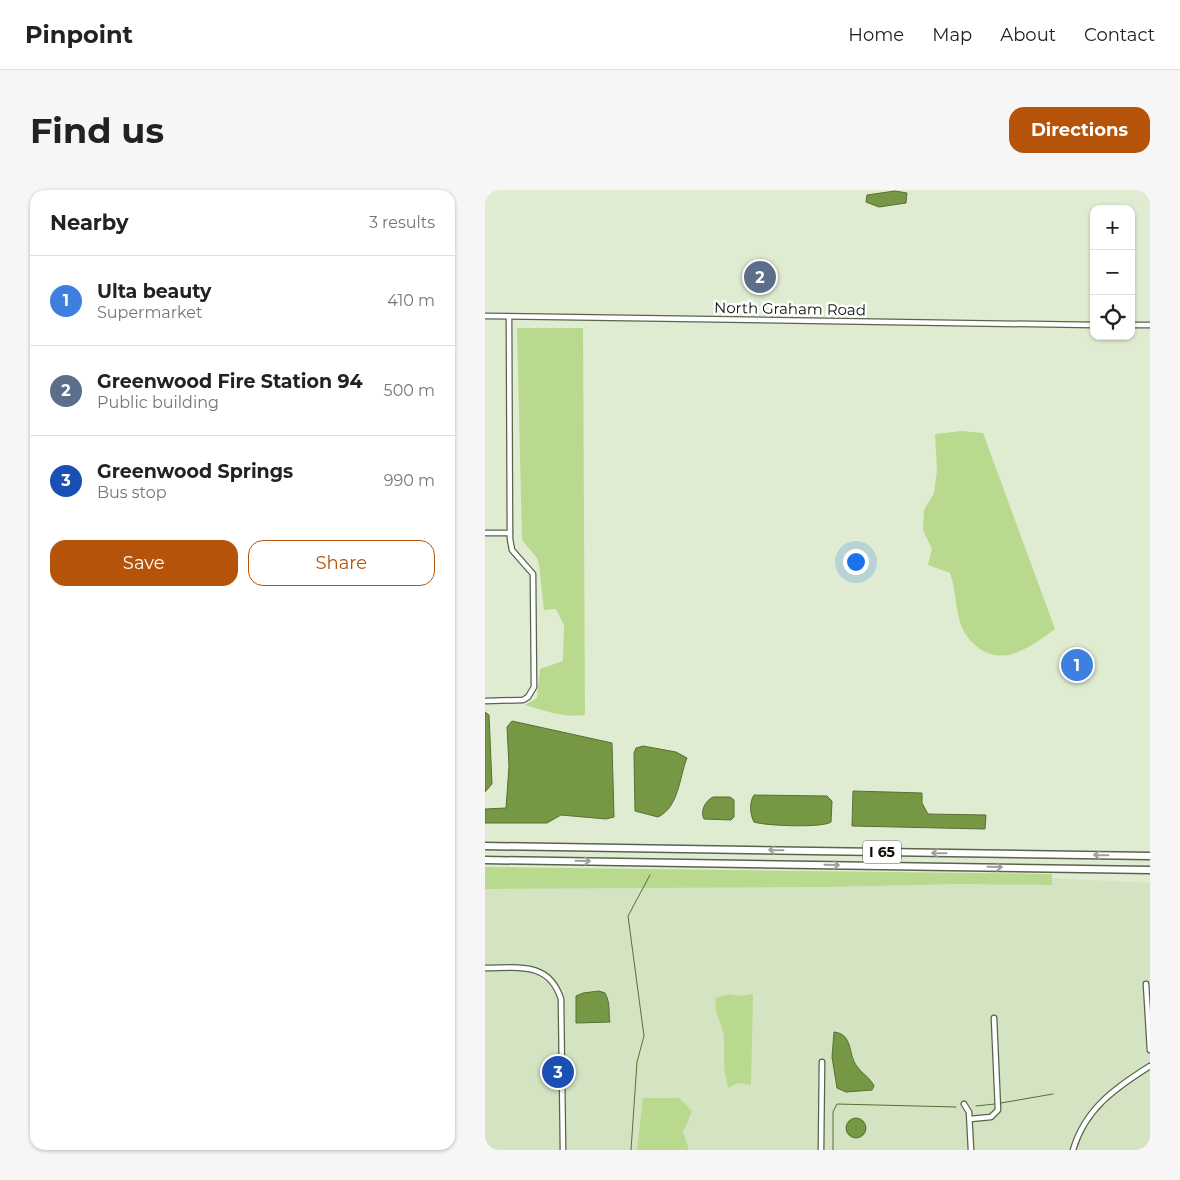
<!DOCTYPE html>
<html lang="en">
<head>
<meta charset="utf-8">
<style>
	:root { --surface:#fff; --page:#f6f6f6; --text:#222; --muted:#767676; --line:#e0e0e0; --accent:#b45309 }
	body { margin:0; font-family:Montserrat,sans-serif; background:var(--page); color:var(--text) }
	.controls { position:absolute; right:15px; top:15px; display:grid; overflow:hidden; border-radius:10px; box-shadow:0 1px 4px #0004 }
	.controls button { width:45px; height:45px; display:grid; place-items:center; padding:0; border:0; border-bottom:1px solid var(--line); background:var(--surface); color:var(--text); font:25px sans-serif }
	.you { position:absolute; left:370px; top:371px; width:18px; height:18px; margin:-12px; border:4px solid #fff; border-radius:50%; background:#1a73e8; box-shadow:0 0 0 8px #1a73e833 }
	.badge { display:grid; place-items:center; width:32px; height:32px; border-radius:50%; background:var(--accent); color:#fff; font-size:16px; font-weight:700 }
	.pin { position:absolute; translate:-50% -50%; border:2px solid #fff; box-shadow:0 1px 5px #0006 }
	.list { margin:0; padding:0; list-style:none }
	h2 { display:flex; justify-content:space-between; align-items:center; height:65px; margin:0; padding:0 20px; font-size:21px }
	h2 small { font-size:16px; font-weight:400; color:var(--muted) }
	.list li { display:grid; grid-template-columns:32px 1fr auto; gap:15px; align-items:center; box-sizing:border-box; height:90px; padding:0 20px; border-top:1px solid var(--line) }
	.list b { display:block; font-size:19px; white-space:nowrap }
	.list p { margin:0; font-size:16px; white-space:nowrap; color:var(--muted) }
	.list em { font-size:16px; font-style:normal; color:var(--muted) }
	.actions { display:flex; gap:10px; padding:15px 20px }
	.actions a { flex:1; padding:11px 0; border:1px solid var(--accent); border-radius:15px; text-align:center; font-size:18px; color:var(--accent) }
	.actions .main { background:var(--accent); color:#fff }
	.icon { flex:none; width:28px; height:28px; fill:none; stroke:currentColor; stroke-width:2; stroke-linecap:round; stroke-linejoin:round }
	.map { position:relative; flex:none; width:665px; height:960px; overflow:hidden; border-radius:15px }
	header { display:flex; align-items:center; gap:30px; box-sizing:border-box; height:70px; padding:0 25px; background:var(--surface); border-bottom:1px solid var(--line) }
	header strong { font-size:24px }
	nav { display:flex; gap:28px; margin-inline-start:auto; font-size:18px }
	.intro { display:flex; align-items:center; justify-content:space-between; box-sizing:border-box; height:120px; padding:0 30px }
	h1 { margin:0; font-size:35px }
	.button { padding:12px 22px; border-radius:15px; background:var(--accent); color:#fff; font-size:18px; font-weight:700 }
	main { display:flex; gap:30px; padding:0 30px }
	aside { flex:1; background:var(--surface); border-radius:15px; box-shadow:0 1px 4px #0004 }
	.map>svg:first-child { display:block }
	.built { fill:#d4e4c3 }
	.green { fill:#b9d98f }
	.water { fill:#769844; stroke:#577032 }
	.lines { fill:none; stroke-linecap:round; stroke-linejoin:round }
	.stream { stroke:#577032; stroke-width:1 }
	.minor-casing { stroke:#59644d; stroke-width:7 }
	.highway-casing { stroke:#59644d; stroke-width:9 }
	.minor { stroke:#fff; stroke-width:4.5 }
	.highway { stroke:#fff; stroke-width:6 }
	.oneway { stroke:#9fa09d }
	.labels { text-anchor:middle; stroke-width:5; stroke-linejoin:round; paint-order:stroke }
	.shield { fill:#fff; stroke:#565953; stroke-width:1 }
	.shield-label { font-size:14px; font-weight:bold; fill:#0e1209 }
	.street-label { font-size:15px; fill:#0e1209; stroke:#fff }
</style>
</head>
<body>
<header>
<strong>Pinpoint</strong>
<nav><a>Home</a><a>Map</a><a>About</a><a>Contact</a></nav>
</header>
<div class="intro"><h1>Find us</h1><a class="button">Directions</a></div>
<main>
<aside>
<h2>Nearby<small>3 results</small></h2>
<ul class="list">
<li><span class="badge" style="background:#3f7fe0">1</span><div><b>Ulta beauty</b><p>Supermarket</p></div><em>410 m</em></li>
<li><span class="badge" style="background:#5c6f8a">2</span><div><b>Greenwood Fire Station 94</b><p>Public building</p></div><em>500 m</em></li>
<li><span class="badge" style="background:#1a4fb4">3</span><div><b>Greenwood Springs</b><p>Bus stop</p></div><em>990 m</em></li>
</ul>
<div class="actions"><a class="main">Save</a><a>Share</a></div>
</aside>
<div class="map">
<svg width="665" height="960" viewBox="0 0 665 960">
	<rect width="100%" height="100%" fill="#e0ecd2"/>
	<polygon class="built" points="0,682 525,686 665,693 665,960 0,960"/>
	<g class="green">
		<path d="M32 138H98L100 525C80 528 60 521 40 515L52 508 55 479 78 471 79 435 71 419 59 420 54 375 52 368 37 350Z"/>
		<path d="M477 241 498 243 570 439C549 454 521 477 495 459 487 453 479 444 476 435 470 418 471 400 465 383L443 375 447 359 438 340 439 320 449 303 452 280 450 244Z"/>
		<polygon points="0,677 567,684 567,695 475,694 339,697 0,699"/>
		<polygon points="245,804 255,806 268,804 266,895 253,893 243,898 239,878 239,845 231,821 230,808"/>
		<polygon points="158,908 194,908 207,921 198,942 204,960 152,960"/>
	</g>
	<g class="water">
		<polygon points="410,1 422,3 421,13 394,17 381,12 382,5"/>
		<polygon points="0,522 4,525 7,594 0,602"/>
		<polygon points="27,531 127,553 129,627 121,629 76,625 62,633 0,633 0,619 21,618 24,576 22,537"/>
		<path d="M158 556 191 562 202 568C194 588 194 617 173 627L150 621 149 563 151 558Z"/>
		<polygon points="368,601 437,603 437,613 443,624 501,625 500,639 367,636"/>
		<path d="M269 605 342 606 347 611 346 632C338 638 281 636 269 632 265 625 264 612 269 605Z"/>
		<path d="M228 607H245L249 610V627L246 630 219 629C215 621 220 611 228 607Z"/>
		<path d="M114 801 120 803C126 814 123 822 125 832L91 833V806L98 803Z"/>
		<path d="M349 842C368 844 363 863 371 875 377 884 385 887 389 896L387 900 361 902 352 898 347 867Z"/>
		<circle cx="371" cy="938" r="10"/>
	</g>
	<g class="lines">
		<g class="stream">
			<polyline points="516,913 568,904"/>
			<polyline points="491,916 510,914"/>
			<polyline points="146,960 152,872 159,846 143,726 165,685"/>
			<polyline points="348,960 348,922 352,914 471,917"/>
		</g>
		<defs>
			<g id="minor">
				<polyline points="0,126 609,135"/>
				<polyline points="646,135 665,135"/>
				<polyline points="0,343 25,343"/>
				<polyline points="0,511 38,510 43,507 49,497 48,384 27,360 25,349 24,127"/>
				<path d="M0 778C33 778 64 771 76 809L78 960"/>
				<polyline points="661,794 665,860"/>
				<polyline points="479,914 484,922 486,960"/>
				<polyline points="485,929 506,927 513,920 509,828"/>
				<polyline points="336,960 337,872"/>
				<path d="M588 960C600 919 630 898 665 876"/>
			</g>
			<g id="highway">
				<polyline points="0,656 665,666"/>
				<polyline points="0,670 665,680"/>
			</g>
		</defs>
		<use href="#minor" class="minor-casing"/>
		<use href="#highway" class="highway-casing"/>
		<use href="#minor" class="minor"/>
		<use href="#highway" class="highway"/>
	</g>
	<defs><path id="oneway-shaft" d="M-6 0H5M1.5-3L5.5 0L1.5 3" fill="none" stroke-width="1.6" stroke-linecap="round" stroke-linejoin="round" transform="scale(1.25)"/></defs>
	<g class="oneway">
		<use href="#oneway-shaft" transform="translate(291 660) rotate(-179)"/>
		<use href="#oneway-shaft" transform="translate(454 663) rotate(-179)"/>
		<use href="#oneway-shaft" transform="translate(616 665) rotate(-179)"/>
		<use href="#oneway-shaft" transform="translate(98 671) rotate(1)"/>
		<use href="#oneway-shaft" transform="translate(347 675) rotate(1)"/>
		<use href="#oneway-shaft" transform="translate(510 677) rotate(1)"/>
	</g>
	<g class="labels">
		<rect class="shield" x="378" y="650.5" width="38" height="23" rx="4"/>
		<g class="shield-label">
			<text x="397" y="667">I 65</text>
		</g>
		<g class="street-label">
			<text transform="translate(305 119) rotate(1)" y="5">North Graham Road</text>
		</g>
	</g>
</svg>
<div class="controls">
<button>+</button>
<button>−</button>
<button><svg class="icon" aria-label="locate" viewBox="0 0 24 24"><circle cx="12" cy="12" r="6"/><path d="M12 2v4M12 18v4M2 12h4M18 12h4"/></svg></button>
</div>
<div class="you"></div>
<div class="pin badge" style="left:592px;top:475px;background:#3f7fe0">1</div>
<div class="pin badge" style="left:275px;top:87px;background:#5c6f8a">2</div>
<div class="pin badge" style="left:73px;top:882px;background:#1a4fb4">3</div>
</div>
</main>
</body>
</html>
